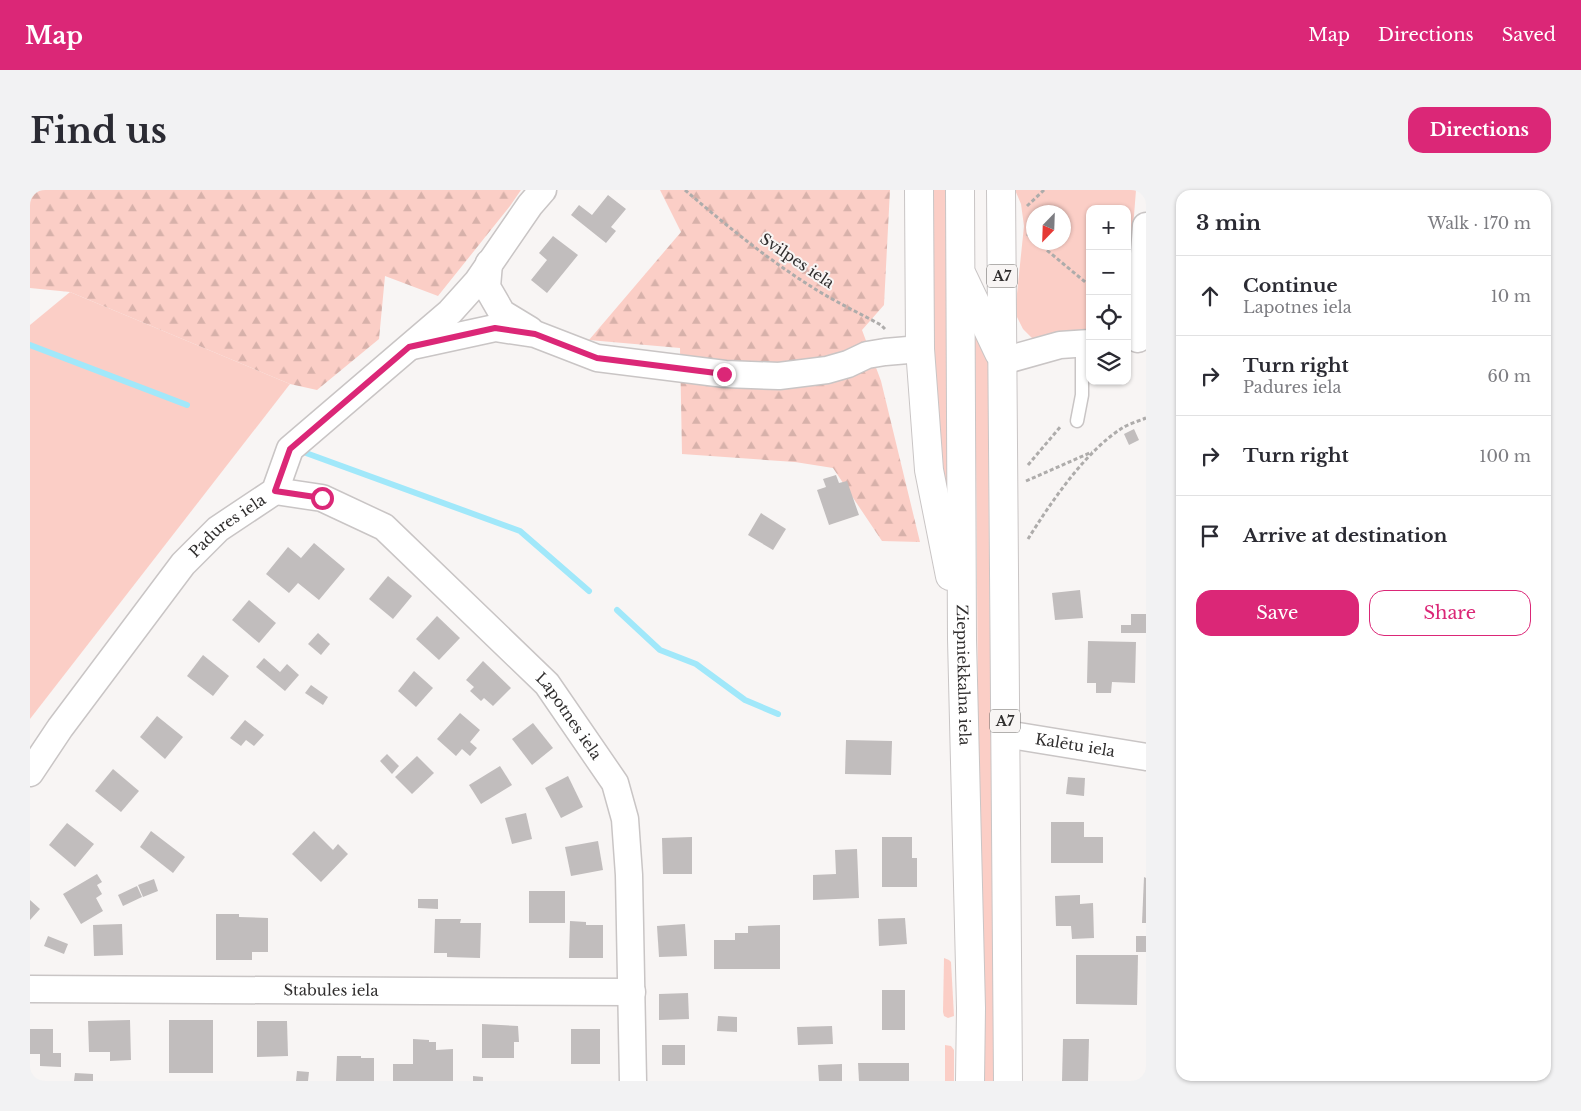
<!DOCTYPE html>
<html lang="en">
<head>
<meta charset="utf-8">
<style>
	:root { --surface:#fff; --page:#f2f2f3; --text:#2b2b33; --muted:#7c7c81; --line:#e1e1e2; --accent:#db2777 }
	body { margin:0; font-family:"Libre Baskerville",serif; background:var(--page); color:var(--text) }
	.controls { position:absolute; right:15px; top:15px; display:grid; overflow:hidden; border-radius:10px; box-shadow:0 1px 4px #0004 }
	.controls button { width:45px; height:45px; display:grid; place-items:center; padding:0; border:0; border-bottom:1px solid var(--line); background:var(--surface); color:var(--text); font:25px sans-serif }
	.compass { position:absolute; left:996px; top:15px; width:45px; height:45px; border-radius:50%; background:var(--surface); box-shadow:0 1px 4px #0004; rotate:203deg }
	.stop { position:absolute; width:15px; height:15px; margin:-11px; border:4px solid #db2777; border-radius:50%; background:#fff }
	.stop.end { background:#db2777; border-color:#fff; box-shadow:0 1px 5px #0008 }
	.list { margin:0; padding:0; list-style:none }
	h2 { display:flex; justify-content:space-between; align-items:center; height:65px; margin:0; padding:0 20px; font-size:21px }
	h2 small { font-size:16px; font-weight:400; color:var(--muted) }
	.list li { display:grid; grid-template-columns:32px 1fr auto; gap:15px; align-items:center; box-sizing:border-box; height:80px; padding:0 20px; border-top:1px solid var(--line) }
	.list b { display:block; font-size:19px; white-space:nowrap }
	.list p { margin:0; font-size:16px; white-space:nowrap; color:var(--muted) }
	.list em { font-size:16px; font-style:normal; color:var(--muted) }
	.actions { display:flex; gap:10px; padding:15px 20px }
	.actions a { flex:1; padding:11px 0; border:1px solid var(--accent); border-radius:15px; text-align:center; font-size:18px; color:var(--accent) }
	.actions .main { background:var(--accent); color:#fff }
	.icon { flex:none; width:28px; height:28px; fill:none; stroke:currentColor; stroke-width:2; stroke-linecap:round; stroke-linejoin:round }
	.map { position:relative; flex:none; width:1116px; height:891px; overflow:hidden; border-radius:15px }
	header { display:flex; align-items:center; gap:30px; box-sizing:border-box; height:70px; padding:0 25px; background:var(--accent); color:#fff }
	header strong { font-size:24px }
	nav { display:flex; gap:28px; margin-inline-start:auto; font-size:18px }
	.intro { display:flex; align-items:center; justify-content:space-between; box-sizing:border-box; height:120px; padding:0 30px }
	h1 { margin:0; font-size:35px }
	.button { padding:12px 22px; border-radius:15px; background:var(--accent); color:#fff; font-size:18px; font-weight:700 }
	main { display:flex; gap:30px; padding:0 30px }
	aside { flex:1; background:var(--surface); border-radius:15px; box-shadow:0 1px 4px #0004 }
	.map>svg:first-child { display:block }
	.green { fill:#fbcec6; fill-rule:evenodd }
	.forest { fill:url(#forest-firs) }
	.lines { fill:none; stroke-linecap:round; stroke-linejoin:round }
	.stream { stroke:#a1e8fa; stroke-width:6 }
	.building { fill:#c1bdbd }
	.service-casing { stroke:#c9c5c5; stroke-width:15 }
	.minor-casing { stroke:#c9c5c5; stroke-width:29 }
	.trunk-casing { stroke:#c9c5c5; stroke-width:30 }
	.path { stroke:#aeacab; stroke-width:3; stroke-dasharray:4 2.5; stroke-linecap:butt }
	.service { stroke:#fff; stroke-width:12 }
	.minor { stroke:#fff; stroke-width:26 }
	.trunk { stroke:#fff; stroke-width:28 }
	.route { stroke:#db2777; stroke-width:6 }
	.labels { text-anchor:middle; stroke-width:4; stroke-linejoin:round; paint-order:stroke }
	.shield { fill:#f8f5f4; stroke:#6c6a69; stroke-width:1 }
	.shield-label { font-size:14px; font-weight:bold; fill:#302e2e }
	.street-label { font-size:15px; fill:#302e2e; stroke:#f8f5f4 }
</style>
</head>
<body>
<header>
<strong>Map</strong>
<nav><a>Map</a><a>Directions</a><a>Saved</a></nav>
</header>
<div class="intro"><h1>Find us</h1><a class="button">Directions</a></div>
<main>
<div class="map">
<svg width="1116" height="891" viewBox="0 0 1116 891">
	<defs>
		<pattern id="forest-firs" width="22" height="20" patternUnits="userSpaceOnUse" patternTransform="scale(1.25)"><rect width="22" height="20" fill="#fbcec6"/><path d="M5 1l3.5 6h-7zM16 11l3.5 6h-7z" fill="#d7b1aa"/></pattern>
	</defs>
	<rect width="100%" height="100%" fill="#f8f5f4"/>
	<g class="green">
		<polygon points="899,0 917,0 921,307 914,307 905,241"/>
		<path d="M985 0H1106L1097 115V19H1060V143L1003 149 993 139 985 123 994 36 991 14ZM1004 22H1034V52H1004Z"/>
		<polygon points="40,102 260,194 0,529 0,135"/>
		<polygon points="945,140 958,169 959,372 966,891 951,891"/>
		<polygon points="914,768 919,770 921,772 924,826 918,828 914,826 913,822"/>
		<polygon points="915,855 921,856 924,860 924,891 915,891"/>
	</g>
	<g class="forest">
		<polygon points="0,0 491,0 480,16 408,106 355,86 349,149 287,200 260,194 40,102 0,98"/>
		<polygon points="630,0 860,0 854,115 832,140 851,191 890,352 852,351 803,278 765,272 652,264 650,158 559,150 651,42"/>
	</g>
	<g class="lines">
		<g class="stream">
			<polyline points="0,155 157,215"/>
			<polyline points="276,263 490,341 559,401"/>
			<polyline points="587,420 630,460 666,474 715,510 748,524"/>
		</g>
	</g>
	<g class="building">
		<polygon points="578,5 596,19 581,37 586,41 576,53 541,25 549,15 562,25"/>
		<polygon points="523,46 548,65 517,103 501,90 517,70 509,63"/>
		<polygon points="1104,239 1109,250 1099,255 1094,244"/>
		<polygon points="806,285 809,293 817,291 829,325 799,335 787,300 796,297 793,289"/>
		<polygon points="731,323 756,339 743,360 718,345"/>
		<polygon points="284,353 315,379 289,410 268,393 259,403 236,384 258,357 271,368"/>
		<polygon points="358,386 382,406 363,429 339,409"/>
		<polygon points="1050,400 1053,428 1025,430 1022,403"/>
		<polygon points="219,410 246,433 229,453 202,430"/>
		<polygon points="1101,424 1116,424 1116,443 1091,443 1091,435 1101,435"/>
		<polygon points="407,426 430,448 409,470 386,449"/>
		<polygon points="288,443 300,454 291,465 278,454"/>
		<polygon points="1058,451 1106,452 1105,493 1082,492 1081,503 1066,503 1066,493 1057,493"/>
		<polygon points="173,465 199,486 183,506 157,486"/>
		<polygon points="234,468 250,482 257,474 269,485 255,501 226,477"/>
		<polygon points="453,471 481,498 463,516 454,508 451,511 440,501 444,497 436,490"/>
		<polygon points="384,481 403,498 386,517 368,501"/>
		<polygon points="281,495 298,507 293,515 275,503"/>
		<polygon points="430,523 450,540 440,552 447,558 440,566 432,559 426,566 407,549"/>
		<polygon points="127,526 153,547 135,569 110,547"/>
		<polygon points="215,530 234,545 224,556 216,550 211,556 200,548"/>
		<polygon points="503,533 523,558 502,575 482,549"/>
		<polygon points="816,550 862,551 861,585 815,584"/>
		<polygon points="357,564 369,576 362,584 350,571"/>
		<polygon points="387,566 404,583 382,604 365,587"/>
		<polygon points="470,576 482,595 451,614 439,595"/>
		<polygon points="83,579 109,601 91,622 65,601"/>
		<polygon points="538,586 553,617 531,628 515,598"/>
		<polygon points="1038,587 1055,588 1054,606 1036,604"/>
		<polygon points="496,623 502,649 482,654 475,628"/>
		<polygon points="1021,632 1054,632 1054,647 1073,647 1073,673 1021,673"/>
		<polygon points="37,633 64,654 45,677 19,655"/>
		<polygon points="121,641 155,667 143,683 110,657"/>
		<polygon points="284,641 303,660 308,654 318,664 291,692 262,664"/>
		<polygon points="662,647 662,684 633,684 632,648"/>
		<polygon points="852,647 882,647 882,668 887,668 887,697 852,697"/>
		<polygon points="568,651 573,680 541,686 535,657"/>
		<polygon points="827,659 829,708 783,710 783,685 806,684 805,660"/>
		<polygon points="67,684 72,692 67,695 72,704 66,708 73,721 51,734 33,704"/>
		<polygon points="1114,687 1116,688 1116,733 1112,733"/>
		<polygon points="124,689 128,701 113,707 108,695"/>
		<polygon points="107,696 112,707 93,716 88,705"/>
		<rect x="499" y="701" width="36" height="32"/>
		<polygon points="1050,705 1050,714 1063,713 1064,748 1042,749 1041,736 1026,736 1025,706"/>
		<polygon points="388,709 408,709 408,719 388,718"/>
		<polygon points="0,710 10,719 0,730"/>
		<polygon points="186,724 209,724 209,727 238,728 238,762 222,762 222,770 186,770"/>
		<polygon points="875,728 877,754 849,756 848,729"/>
		<polygon points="405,729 431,729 430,733 451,733 450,768 417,767 417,763 404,763"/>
		<polygon points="540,731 556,732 556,735 573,735 573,768 539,768"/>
		<polygon points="92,734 93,765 64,766 63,735"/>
		<polygon points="655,734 657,766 629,767 627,736"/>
		<polygon points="750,735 750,779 684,779 684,750 705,750 705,743 718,743 718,736"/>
		<polygon points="18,746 38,754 34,764 14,756"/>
		<rect x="1106" y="746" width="10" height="16"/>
		<polygon points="1046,765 1108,765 1107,815 1046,814"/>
		<rect x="852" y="800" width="23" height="40"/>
		<polygon points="658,803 659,829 629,830 629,804"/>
		<polygon points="688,826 707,827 707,842 687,841"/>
		<polygon points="100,830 101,870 80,871 80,862 59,862 58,831"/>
		<rect x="139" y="830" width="44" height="53"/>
		<polygon points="227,831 257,831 258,866 227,867"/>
		<polygon points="452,834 488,836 489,852 484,852 484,868 452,868"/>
		<polygon points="802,836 803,854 768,855 767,837"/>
		<polygon points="0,839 23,839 23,863 31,863 31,877 10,876 10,864 0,864"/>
		<rect x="541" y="839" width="29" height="35"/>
		<polygon points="383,849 399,850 399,852 406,852 406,860 423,859 423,891 363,891 363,874 383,874"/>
		<polygon points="1033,849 1059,849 1058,891 1032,891"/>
		<rect x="632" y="855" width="23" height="20"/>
		<polygon points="307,866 331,866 331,868 344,868 344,891 306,891"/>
		<polygon points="828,873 879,873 879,891 829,891"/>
		<polygon points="812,874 812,891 789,891 788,875"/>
		<polygon points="267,881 279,882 278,891 266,891"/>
		<polygon points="45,883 63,884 63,891 44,891"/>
		<polygon points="443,886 453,887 453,891 443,891"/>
	</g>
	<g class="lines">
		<defs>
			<polyline id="service" points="1047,231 1052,205 1052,153"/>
			<g id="minor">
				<polyline points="459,73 457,97 472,123 500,140"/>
				<polyline points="1108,149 1116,36"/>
				<polyline points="382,156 465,138 505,144 567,168 695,184 749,186 797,180 818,174 837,165 855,162 890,159"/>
				<polyline points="973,171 1030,155 1060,153"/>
				<path id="s1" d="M245 301 292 308 354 337 517 494 585 593 595 629 599 685 603 891"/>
				<path id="s2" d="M975 544 1116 567"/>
				<path id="s3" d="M0 583 30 538 153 374 188 339 245 301 260 259 420 122 447 92 500 15 513 0"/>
				<path id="s4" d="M0 799 602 802"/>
			</g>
			<g id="trunk">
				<polyline points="889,0 890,159 899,280 920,386"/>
				<path id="s5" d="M930 0 932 449 941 818 940 891"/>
				<polyline points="971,0 978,891"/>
				<polyline points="933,87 969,163"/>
			</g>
		</defs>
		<use href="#service" class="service-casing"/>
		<use href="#minor" class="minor-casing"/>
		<use href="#trunk" class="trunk-casing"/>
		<g class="path">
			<path d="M655 0C698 37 742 73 790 102 810 114 831 124 851 135L855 139"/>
			<polyline points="997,16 1014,0"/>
			<polyline points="997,44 1004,49"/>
			<polyline points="1007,52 1060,96"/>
			<polyline points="998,275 1031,236"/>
			<polyline points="996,291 1062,262"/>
			<path d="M998 349C1021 312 1057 259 1094 237 1101 233 1109 231 1116 228"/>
		</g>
		<use href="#service" class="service"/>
		<use href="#minor" class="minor"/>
		<use href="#trunk" class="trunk"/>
	</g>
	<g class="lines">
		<polyline class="route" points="292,308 245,301 260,259 379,157 465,138 505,144 567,168 694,184"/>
	</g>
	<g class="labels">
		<g class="shield">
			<rect x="957" y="74.5" width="30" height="23" rx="4"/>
			<rect x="960" y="519.5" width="30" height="23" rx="4"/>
		</g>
		<g class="shield-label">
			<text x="972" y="91">A7</text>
			<text x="975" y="536">A7</text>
		</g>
		<g class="street-label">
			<text transform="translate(767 71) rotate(34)" y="5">Svilpes iela</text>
			<text dy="5" stroke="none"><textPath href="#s3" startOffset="318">Padures iela</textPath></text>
			<text dy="5" stroke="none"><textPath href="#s5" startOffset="485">Ziepniekkalna iela</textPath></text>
			<text dy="5" stroke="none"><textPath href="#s1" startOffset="381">Lapotnes iela</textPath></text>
			<text dy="5" stroke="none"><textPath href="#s2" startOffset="71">Kalētu iela</textPath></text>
			<text dy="5" stroke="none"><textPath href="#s4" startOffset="301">Stabules iela</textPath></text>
		</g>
	</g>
</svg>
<div class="controls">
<button>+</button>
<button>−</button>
<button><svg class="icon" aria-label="locate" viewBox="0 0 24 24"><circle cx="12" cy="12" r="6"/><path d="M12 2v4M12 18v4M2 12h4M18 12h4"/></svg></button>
<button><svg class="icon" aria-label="layers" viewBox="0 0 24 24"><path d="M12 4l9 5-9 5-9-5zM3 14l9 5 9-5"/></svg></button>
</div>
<svg class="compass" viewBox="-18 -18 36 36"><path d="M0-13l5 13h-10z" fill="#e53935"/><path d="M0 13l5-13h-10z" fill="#7c7c81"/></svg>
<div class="stop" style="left:292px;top:308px"></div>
<div class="stop end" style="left:694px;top:184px"></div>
</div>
<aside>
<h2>3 min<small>Walk · 170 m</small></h2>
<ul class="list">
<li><svg class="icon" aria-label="ahead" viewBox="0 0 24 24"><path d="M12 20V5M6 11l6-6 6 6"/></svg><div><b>Continue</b><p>Lapotnes iela</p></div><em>10 m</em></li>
<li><svg class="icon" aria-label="right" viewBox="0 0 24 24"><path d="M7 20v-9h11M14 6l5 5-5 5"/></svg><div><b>Turn right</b><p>Padures iela</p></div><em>60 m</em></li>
<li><svg class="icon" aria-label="right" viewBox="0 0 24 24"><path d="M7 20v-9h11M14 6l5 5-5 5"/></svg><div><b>Turn right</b></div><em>100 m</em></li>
<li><svg class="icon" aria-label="arrive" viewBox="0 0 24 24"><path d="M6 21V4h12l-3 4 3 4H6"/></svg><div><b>Arrive at destination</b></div></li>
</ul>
<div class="actions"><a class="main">Save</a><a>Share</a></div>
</aside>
</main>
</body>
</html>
